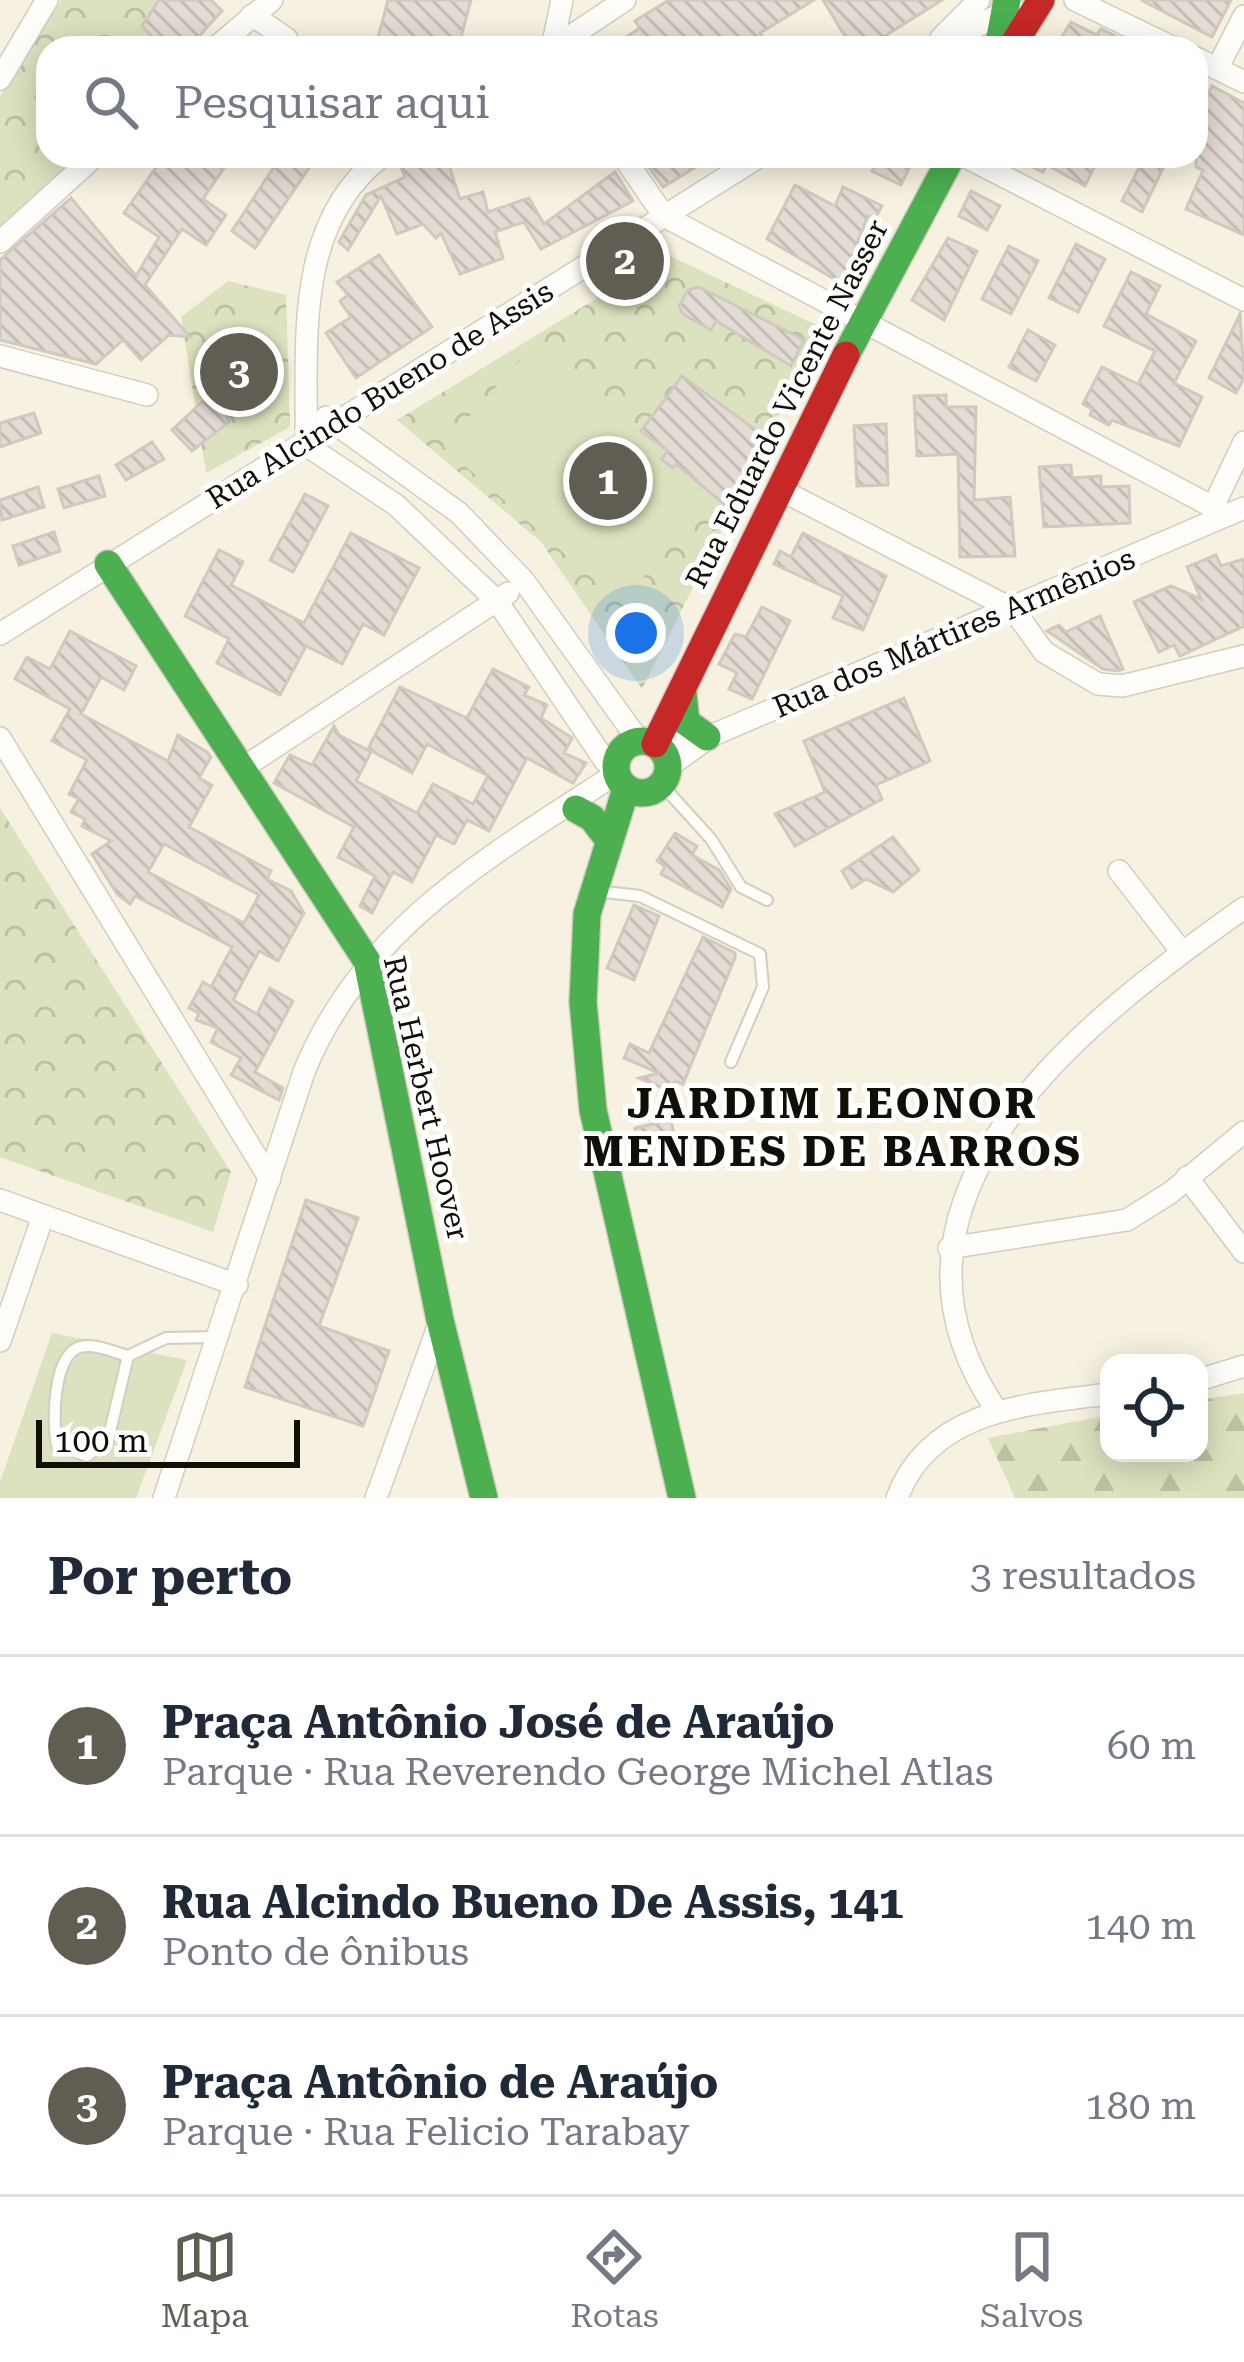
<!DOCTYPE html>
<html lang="pt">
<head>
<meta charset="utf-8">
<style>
	:root { --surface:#fff; --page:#f2f2f3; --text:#1f2937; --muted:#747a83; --line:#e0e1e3; --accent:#615d52 }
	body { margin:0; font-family:"Roboto Serif",serif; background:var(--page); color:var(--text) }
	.controls { position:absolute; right:36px; bottom:36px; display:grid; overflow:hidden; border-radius:24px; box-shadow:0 6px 30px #0003 }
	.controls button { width:108px; height:108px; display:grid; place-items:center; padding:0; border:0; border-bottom:3px solid var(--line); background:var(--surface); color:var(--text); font:60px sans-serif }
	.scale { position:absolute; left:36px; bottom:30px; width:264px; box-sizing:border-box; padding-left:12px; border:6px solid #110e05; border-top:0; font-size:33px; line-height:42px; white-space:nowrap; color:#110e05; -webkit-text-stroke:9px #fff; paint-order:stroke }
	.you { position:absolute; left:636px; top:633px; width:42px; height:42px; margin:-30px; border:9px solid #fff; border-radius:50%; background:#1a73e8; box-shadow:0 0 0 18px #1a73e833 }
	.badge { display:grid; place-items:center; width:78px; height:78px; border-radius:50%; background:var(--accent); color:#fff; font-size:39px; font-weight:700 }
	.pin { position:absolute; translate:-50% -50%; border:6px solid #fff; box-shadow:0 3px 12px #0006 }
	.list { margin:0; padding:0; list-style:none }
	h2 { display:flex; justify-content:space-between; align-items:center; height:156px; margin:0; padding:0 48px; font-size:51px }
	h2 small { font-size:39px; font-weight:400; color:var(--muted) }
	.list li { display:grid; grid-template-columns:78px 1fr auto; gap:36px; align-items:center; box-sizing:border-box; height:180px; padding:0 48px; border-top:3px solid var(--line) }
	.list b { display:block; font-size:45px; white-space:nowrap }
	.list p { margin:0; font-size:39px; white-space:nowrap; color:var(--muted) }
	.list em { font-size:39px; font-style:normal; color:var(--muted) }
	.icon { flex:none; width:66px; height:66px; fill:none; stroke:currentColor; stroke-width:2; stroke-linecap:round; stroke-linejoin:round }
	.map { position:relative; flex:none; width:1244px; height:1498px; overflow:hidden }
	.search { position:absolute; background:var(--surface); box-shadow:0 6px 30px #0003; left:36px; right:36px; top:36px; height:132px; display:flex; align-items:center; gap:30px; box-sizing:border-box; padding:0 42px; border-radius:36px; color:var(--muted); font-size:45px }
	.sheet { height:696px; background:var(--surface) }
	nav { display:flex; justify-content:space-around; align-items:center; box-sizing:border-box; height:168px; border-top:3px solid var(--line); background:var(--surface); font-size:33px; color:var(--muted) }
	nav a { display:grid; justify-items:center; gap:6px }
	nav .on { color:var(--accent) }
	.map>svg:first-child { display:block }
	.forest { fill:url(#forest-firs) }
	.park { fill:url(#park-crowns) }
	.pitch { fill:#dce2bf }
	.building { fill:url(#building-back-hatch); stroke:#d1c8c0; stroke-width:3; fill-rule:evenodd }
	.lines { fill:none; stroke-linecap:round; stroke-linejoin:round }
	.lane-casing { stroke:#d1cec0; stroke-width:14 }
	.street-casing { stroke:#d1cec0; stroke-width:24 }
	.fast-casing { stroke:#d1cec0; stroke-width:30 }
	.jam-casing { stroke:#d1cec0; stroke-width:30 }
	.lane { stroke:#fefdfa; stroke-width:10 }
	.street { stroke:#fefdfa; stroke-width:21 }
	.fast { stroke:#4caf50; stroke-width:27 }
	.jam { stroke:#c62828; stroke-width:27 }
	.labels { text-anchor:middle; stroke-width:10; stroke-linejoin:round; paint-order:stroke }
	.street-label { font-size:30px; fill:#110e05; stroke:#fff }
	.district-label { font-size:42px; font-weight:bold; letter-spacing:3px; fill:#110e05; stroke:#fff }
</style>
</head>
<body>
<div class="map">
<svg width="1244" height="1498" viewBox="0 0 1244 1498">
	<defs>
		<pattern id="forest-firs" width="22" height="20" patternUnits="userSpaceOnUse" patternTransform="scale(3)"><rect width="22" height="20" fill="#dce2bf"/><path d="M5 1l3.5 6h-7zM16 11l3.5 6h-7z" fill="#bcc1a3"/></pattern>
		<pattern id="park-crowns" width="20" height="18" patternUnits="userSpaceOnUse" patternTransform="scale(3)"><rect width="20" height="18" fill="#dce2bf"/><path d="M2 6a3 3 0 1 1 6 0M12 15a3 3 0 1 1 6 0" fill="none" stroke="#bcc1a3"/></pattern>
		<pattern id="building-back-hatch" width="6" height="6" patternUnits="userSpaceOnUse" patternTransform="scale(3)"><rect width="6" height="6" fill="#e4dcd4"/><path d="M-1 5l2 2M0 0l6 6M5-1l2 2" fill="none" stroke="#c3bcb4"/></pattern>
	</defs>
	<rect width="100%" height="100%" fill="#f6f1e0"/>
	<polygon class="forest" points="1244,1393 1244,1498 1015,1498 988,1438 1109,1415 1109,1453 1199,1453 1199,1400"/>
	<g class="park">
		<polygon points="61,0 162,0 207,43 202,48 48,48 48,156 79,156 0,226 0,96"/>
		<polygon points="668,255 823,328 642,689 541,542 397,420"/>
		<polygon points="228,281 286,295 290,427 206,473 181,317"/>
		<polygon points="0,808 231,1172 213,1232 0,1157"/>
	</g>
	<g class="pitch">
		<polygon points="529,350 706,508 620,603 443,446"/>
		<polygon points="52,1333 187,1360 136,1498 0,1498 0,1482"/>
	</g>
	<g class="building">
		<polygon points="159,0 211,0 222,11 189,47 180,38 163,48 142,26"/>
		<polygon points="388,0 471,0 458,48 410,40 409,48 376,45"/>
		<polygon points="669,0 814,0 760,33 765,41 754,48 609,48 640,28 635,21"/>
		<polygon points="823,0 942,0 866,48 852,48"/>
		<polygon points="1141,0 1231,0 1212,37"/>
		<polygon points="1071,22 1097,35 1101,29 1140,48 1076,48 1060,40"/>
		<polygon points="1212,86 1244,103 1244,235 1186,209 1203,170 1196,167 1196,118"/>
		<polygon points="164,156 232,156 203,199 226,215 206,245 182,229 145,285 190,337 169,335 141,360 123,340 96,364 0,340 0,260 71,198 136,276 159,237 124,213"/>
		<polygon points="281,156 317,156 255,248 232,231"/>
		<polygon points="423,156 446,156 460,199 483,192 488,212 529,198 544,224 615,172 633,201 541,249 524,222 495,232 503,258 460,274 441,233 436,238 423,224 397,234 381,196 348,250 339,242 366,195 405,177 400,165"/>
		<polygon points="641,156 714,156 663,187"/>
		<polygon points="880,156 915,156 901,185 872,171"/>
		<polygon points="1011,156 1100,156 1085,186 1047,165 1043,172"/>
		<polygon points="1145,156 1169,156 1142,212 1122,201"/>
		<polygon points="795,185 835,206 843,187 882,206 875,219 868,216 841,283 767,239"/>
		<polygon points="971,191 1000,206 987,230 959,216"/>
		<polygon points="948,238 977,251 944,320 912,300"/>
		<polygon points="1076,244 1105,259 1078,312 1049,298"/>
		<polygon points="1009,246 1038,261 1011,314 982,299"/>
		<polygon points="379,255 432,327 356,378 326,333 351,317 340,301 348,295 337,282"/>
		<polygon points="1131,272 1160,286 1146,314 1196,341 1174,383 1202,397 1179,446 1112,420 1109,425 1090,415 1092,409 1083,404 1102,367 1138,384 1155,351 1104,326"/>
		<polygon points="699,287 804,340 791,366 716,321 711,330 683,314 679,306 688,290"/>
		<polygon points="1240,314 1244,378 1236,393 1209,378"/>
		<polygon points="1028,330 1055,345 1036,381 1009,367"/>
		<polygon points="682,376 761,434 753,445 760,450 745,468 755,475 730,509 676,464 673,468 661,459 668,451 641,431"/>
		<polygon points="221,394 229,422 192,451 172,430 205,399"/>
		<polygon points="946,395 946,407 976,407 974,500 1010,497 1015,556 960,557 958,454 917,456 914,396"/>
		<polygon points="34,413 41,433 0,447 0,423"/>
		<polygon points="886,424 888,485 857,486 854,426"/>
		<polygon points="152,442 164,459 126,480 116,465"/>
		<polygon points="1071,465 1072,478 1101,476 1101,487 1129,486 1130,523 1044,527 1039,467"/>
		<polygon points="99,476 105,496 64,508 58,489"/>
		<polygon points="38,487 44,507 2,520 0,500"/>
		<polygon points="305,494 328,506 293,572 270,560"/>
		<polygon points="54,532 60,551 19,565 13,546"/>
		<polygon points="351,533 419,568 384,635 363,624 342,664 306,646 280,695 217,663 229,639 185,616 219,550 243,562 231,585 304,623"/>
		<polygon points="803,533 886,576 863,630 833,618 843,596 774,564 780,551 791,557"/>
		<polygon points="1216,555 1221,566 1244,559 1244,626 1180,656 1174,645 1159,652 1134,602 1171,586 1201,599 1187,567"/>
		<polygon points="762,607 790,621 752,699 729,689 737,673 719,664 735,634 746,637"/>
		<polygon points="1100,616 1123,669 1118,671 1103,669 1047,631 1059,625 1066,632"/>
		<path d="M70 631 136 666 124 690 101 677 81 714 168 761 178 735 207 752 211 757 199 778 212 785 189 827 271 871 267 879 291 891 304 913 278 961 259 951 233 1000 257 1014 270 988 293 1001 255 1072 283 1088 279 1100 231 1075 241 1058 211 1042 218 1028 196 1020 199 1013 189 1008 203 982 211 987 232 947 135 896 130 904 117 894 92 854 111 841 82 826 85 819 71 812 79 799 69 794 87 760 52 741 70 709 15 679 27 657 50 669ZM164 844 259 895 244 923 148 872Z"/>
		<polygon points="493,669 529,687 524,695 547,705 541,718 572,738 564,753 586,763 573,783 527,758 489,831 467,820 454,844 436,835 412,882 393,872 372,913 360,906 375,876 338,857 354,827 274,783 290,755 312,765 334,726 339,735 371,752 356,781 417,813 433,784 473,804 488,776 427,744 412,773 368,749 400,687 467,718"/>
		<polygon points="904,698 930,761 876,785 882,799 795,846 775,814 825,792 804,741"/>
		<polygon points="675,833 697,846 692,855 719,870 731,889 722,907 661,874 665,866 657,861"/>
		<polygon points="893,837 919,870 893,892 866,879 852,888 842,871"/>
		<polygon points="634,905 659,916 634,980 607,968"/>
		<polygon points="703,937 735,953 735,958 683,1084 675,1081 670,1091 639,1078 659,1073 624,1058 630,1044 649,1053"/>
		<polygon points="671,1120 675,1142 640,1149 635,1128"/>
		<polygon points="306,1200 358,1218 319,1326 389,1351 363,1426 245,1387"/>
	</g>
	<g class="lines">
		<defs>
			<g id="lane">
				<polyline points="662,785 711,839 741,887 767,900"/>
				<polyline points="596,891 640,896 760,954 763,987 731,1062"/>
				<path d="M128 1356 108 1440 87 1456 57 1445C52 1422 53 1355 80 1347 95 1343 113 1352 128 1356L166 1338 216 1337"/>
			</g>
			<g id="street">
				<polyline points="1075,0 1174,48"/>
				<polyline points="252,15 287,39"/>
				<polyline points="941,38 979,0"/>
				<polyline points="215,48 272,0"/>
				<polyline points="552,48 562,0"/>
				<polyline points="553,48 625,0"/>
				<polyline points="933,48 1013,8"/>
				<polyline points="1196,58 1244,82"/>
				<polyline points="1217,69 1244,16"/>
				<polyline points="0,79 47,0"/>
				<path d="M382 156C292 225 308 346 306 445L396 505 497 601 605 761 616 769"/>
				<polyline points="623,156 664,216 1228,515"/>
				<polyline points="964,156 1244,300"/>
				<polyline points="0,242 95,156"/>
				<polyline points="0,356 147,395"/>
				<polyline points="326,417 459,513 524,581 639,741"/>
				<polyline points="783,491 1014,610 1044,652 1098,684 1122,686 1244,656"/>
				<polyline points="1213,507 1244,442"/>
				<polyline points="0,634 760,156"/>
				<polyline points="0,738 270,1179"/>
				<polyline points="660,748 713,735 1244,508"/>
				<polyline points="669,766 703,742"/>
				<polyline points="243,768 508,593"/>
				<polyline points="1119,871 1182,952"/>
				<polyline points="1187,1177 1244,1252"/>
				<polyline points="0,1200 237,1285"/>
				<polyline points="949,1248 1127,1220 1170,1193 1244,1132"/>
				<polyline points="0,1341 43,1216"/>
				<polyline points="1199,1380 1244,1366"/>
				<path d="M997 1411C851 1198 1085 1020 1244 908"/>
				<path d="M164 1498 304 1072C363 926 491 856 617 773"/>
				<polyline points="376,1498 439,1324"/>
				<path d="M897 1498C930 1409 1028 1404 1109 1394"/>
			</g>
			<g id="fast">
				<polyline points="998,48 1007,0"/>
				<polyline points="846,355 952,156"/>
				<polyline points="108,564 367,961 440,1320 484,1498"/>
				<polyline points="683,693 686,722 707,737"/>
				<circle cx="642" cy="767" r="26"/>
				<polyline points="626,789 587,914 583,1002 593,1110 682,1498"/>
				<polyline points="576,809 592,818 609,840"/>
			</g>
			<g id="jam">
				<polyline points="1011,48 1041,0"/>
				<polyline points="655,744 846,355"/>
			</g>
		</defs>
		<use href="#lane" class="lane-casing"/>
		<use href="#street" class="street-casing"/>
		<use href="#fast" class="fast-casing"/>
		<use href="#jam" class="jam-casing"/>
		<use href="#lane" class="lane"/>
		<use href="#street" class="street"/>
		<use href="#fast" class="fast"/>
		<use href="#jam" class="jam"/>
	</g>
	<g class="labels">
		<g class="street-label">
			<text transform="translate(380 395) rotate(-32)" y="10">Rua Alcindo Bueno de Assis</text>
			<text transform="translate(787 404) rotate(-63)" y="10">Rua Eduardo Vicente Nasser</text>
			<text transform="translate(954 633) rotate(-23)" y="10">Rua dos Mártires Armênios</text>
			<text transform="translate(426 1098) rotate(77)" y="10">Rua Herbert Hoover</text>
		</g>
		<g class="district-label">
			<text x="833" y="1118">JARDIM LEONOR<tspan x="833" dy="48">MENDES DE BARROS</tspan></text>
		</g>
	</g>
</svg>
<div class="controls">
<button><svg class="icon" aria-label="locate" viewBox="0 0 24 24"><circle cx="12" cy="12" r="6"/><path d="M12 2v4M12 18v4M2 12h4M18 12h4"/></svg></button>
</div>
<div class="scale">100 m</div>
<div class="you"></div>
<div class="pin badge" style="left:608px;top:481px">1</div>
<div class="pin badge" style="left:625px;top:261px">2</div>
<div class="pin badge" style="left:239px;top:372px">3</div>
<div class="search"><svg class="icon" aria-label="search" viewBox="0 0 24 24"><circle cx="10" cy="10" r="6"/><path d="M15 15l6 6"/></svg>Pesquisar aqui</div>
</div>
<section class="sheet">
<h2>Por perto<small>3 resultados</small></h2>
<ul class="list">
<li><span class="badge">1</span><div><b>Praça Antônio José de Araújo</b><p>Parque · Rua Reverendo George Michel Atlas</p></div><em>60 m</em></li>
<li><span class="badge">2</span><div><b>Rua Alcindo Bueno De Assis, 141</b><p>Ponto de ônibus</p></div><em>140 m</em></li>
<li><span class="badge">3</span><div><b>Praça Antônio de Araújo</b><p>Parque · Rua Felicio Tarabay</p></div><em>180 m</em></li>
</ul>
</section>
<nav>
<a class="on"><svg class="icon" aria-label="map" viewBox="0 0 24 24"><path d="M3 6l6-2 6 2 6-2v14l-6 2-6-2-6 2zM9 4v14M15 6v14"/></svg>Mapa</a>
<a><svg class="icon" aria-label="directions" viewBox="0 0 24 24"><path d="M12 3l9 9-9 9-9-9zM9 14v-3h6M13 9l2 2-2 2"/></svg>Rotas</a>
<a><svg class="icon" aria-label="saved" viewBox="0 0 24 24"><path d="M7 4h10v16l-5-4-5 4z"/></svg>Salvos</a>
</nav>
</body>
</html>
